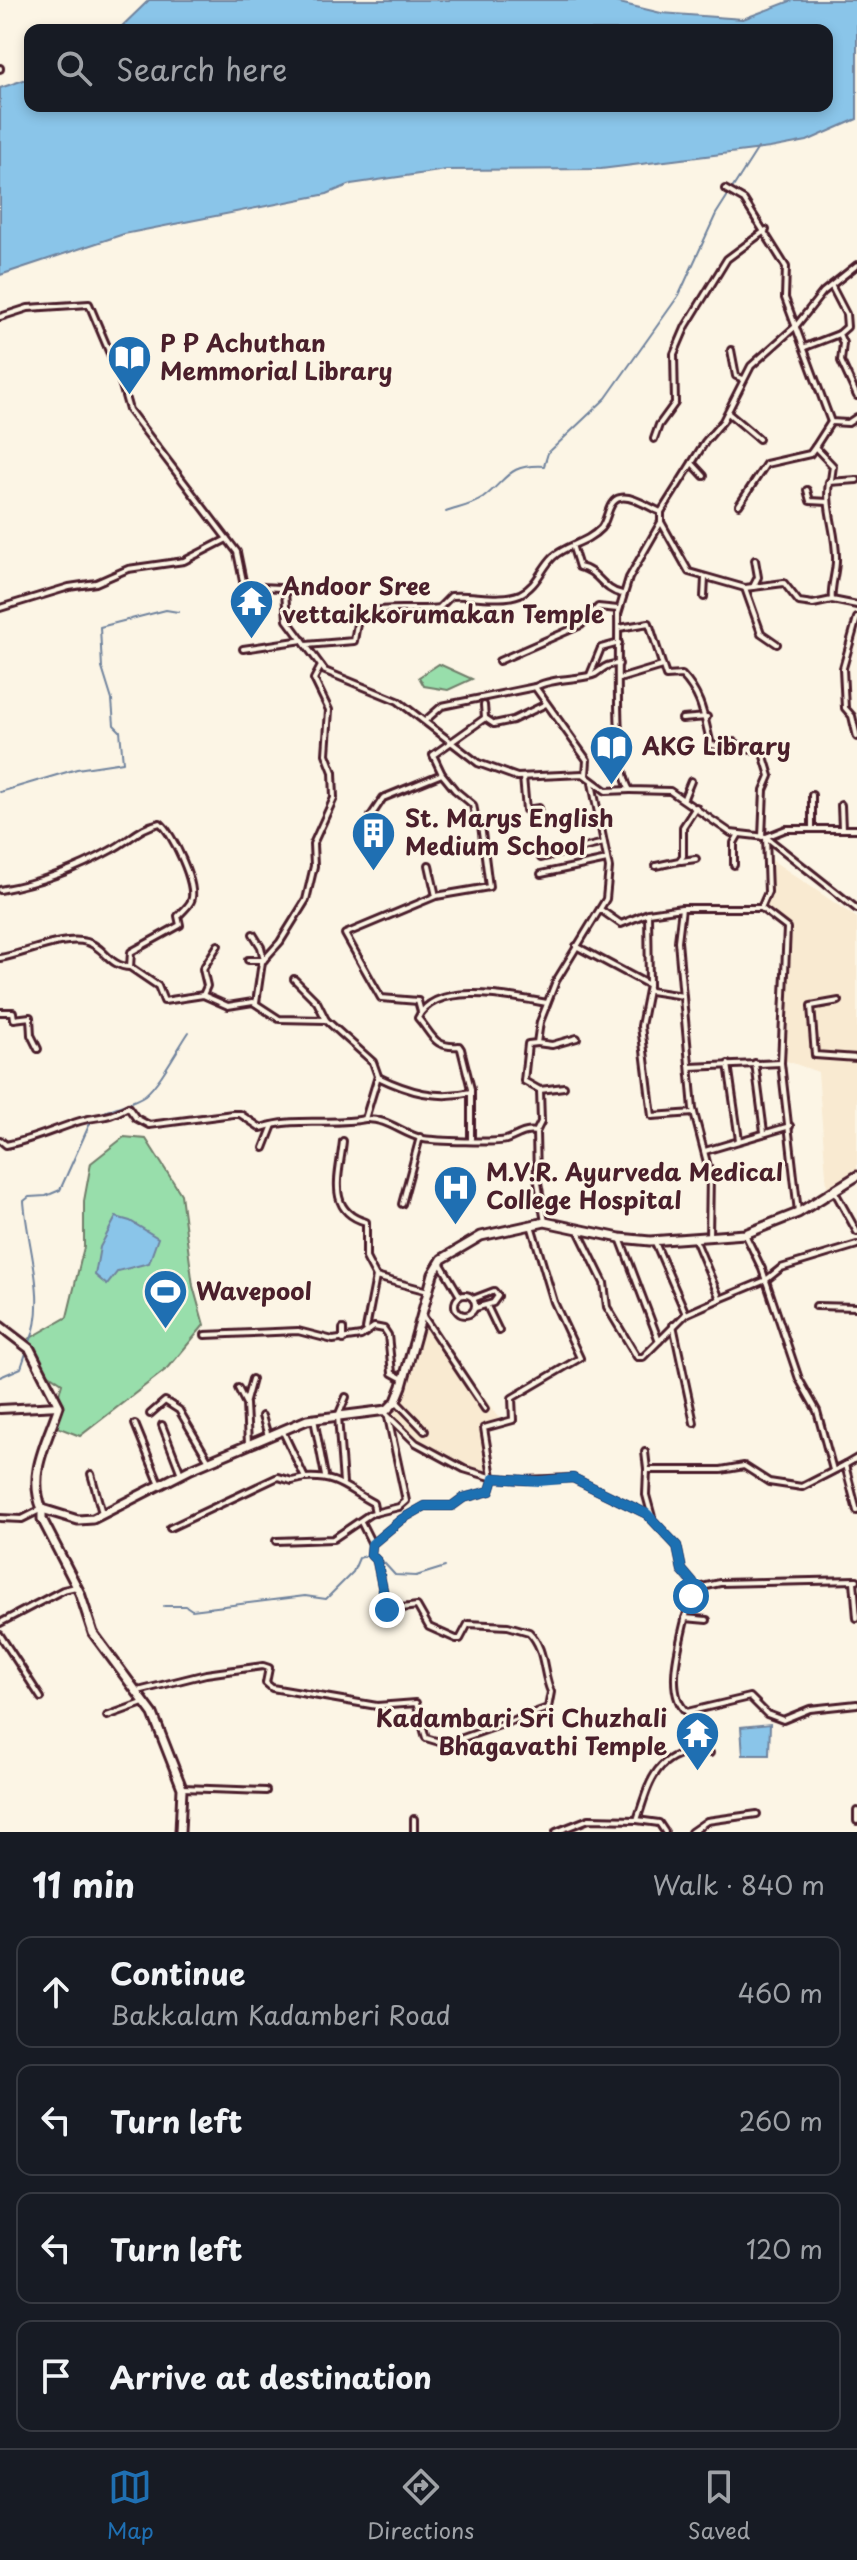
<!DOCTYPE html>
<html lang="en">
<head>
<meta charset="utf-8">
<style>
	:root { --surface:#171b24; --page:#20242c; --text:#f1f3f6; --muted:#9ea1a6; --line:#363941; --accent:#1f6fb2 }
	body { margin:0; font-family:"Playpen Sans",sans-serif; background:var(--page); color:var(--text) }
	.stop { position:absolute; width:24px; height:24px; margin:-18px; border:6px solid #1f6fb2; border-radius:50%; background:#fff }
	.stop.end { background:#1f6fb2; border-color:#fff; box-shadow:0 2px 8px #0008 }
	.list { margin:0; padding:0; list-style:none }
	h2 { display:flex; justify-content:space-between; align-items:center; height:104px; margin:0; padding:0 32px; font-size:34px }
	h2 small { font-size:26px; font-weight:400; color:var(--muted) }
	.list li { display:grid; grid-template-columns:52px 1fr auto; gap:24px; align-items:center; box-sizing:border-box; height:112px; margin:0 16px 16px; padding:0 16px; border:2px solid var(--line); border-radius:16px }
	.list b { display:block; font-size:30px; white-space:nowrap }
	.list p { margin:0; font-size:26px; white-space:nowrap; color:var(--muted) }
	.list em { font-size:26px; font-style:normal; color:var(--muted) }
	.icon { flex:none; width:44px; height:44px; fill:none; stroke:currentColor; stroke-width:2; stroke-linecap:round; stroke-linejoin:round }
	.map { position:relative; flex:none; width:857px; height:1832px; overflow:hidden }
	.search { position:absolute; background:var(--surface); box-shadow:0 4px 12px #0003; left:24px; right:24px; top:24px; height:88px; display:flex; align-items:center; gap:20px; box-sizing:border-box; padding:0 28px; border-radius:16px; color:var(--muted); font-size:30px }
	.sheet { height:616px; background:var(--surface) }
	nav { display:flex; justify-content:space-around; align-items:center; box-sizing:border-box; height:112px; border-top:2px solid var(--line); background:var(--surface); font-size:22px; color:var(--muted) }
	nav a { display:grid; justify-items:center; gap:4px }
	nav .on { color:var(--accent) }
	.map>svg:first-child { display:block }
	.built { fill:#f9ead1 }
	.green { fill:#98deab; stroke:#717e6b; stroke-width:2 }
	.water { fill:#8ac5e9; stroke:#70839d; stroke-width:2 }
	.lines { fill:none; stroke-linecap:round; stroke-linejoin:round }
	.stream { stroke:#70839d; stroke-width:2 }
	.minor-casing { stroke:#4a1f2b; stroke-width:10 }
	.tertiary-casing { stroke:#4a1f2b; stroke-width:12 }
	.secondary-casing { stroke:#4a1f2b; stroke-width:13 }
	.minor { stroke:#fcf5e5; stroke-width:4 }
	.tertiary { stroke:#fcf5e5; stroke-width:6 }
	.secondary { stroke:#fcf5e5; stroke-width:7 }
	.route { stroke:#1f6fb2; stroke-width:10 }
	.labels { text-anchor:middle; stroke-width:6; stroke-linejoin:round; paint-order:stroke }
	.poi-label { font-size:24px; font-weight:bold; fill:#4a1f2b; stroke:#fcf5e5; text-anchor:start }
</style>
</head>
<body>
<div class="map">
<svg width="857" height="1832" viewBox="0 0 857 1832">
	<rect width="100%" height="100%" fill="#fcf5e5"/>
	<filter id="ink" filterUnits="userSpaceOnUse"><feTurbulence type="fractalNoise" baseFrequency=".0125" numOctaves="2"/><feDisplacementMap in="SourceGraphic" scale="16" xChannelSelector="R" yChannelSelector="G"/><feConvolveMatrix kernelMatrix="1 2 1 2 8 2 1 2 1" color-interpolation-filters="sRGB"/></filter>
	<g filter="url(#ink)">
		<g class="built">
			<polygon points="766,856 857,918 857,1170 827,1188 818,1072 784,1060 790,927 762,908 772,896"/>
			<polygon points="427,1318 501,1421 479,1427 490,1474 476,1472 443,1456 411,1435 394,1414 422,1325"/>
		</g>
		<g class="green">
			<polygon points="439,664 472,679 448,690 424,686 419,677"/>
			<polygon points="124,1137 146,1139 181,1194 193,1286 204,1325 169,1367 80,1436 57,1427 63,1406 58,1398 62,1383 46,1372 27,1340 67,1317 84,1247 84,1201 91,1163"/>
		</g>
		<g class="water">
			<polygon points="149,0 607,0 661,13 743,19 793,0 857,0 857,119 807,141 770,148 601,169 446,170 351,184 327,194 124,234 0,275 0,88 30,78 30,106 827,106 827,30 118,30"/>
			<polygon points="116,1217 130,1221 158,1238 149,1263 118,1271 107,1285 95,1275 100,1247"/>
			<polygon points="770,1724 769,1755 743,1755 741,1727"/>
		</g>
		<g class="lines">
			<g class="stream">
				<path d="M446 512C457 508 473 505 483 498 508 479 507 464 544 466L548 453 606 398 679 295 716 214 758 148"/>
				<polyline points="0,792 77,769 123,762 120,731 114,725 112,700 102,668 100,627 166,610 178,612"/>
				<path d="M97 1116C112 1106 131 1105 145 1095 160 1083 178 1048 189 1032"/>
				<path d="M30 1342C48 1299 27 1246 24 1201L29 1197 46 1196 60 1190 91 1121"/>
				<polyline points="0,1377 21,1368 27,1350"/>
				<polyline points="164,1606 186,1606 192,1610 305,1596 326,1599 353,1572 359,1558 375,1553 395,1575 416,1576 445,1567"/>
			</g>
			<defs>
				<g id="minor">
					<polyline points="0,68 0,69"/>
					<polyline points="725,189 744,200 786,267 785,298 831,422 848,423 857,417"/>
					<path d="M857 265 823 292 796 326 751 366 723 421 705 442 661 512V522L629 578 618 614C619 650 613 765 630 790L670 791 731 833 766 837 857 909"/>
					<polyline points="832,287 846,314 847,327 839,334 843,343 841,361 857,396"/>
					<polyline points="0,317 28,308 89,304 119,375 129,410 237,552 244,586 279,588 285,591 287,620 325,671 398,701 478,763 517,777 583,774 606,791 630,790"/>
					<polyline points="805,347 839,334"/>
					<polyline points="731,350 736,376 743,379"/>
					<polyline points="728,413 759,439"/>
					<polyline points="654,439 659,425 675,403 674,354 686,326 727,259 766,230"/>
					<polyline points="692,463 704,476"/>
					<polyline points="831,480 833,466 815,447 831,422"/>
					<path d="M857 480 829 482C825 509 836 530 836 557 837 571 830 587 832 600L857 605"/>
					<polyline points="807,490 810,501 828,502"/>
					<polyline points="739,505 766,464 810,454 815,447"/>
					<polyline points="661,522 689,572 745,588 784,583 799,602 813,604 832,600"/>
					<path d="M573 548 579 567C598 570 602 590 622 594"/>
					<polyline points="753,587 758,577 755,560"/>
					<polyline points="745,588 761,633 777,644"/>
					<polyline points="704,597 705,578"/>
					<polyline points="0,608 69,587 96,583 128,569 184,561 227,539"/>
					<polyline points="857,618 843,668 845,708 852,716 857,737"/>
					<path d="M619 628 649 623 666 676 682 675C703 697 704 718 711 745L725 747 734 742 746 749 762 750 770 776 764 790 762 837"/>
					<path d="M306 645 354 641 358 618C382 603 412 612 439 608L451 596C473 594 500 602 520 594 537 586 541 569 553 557 567 544 586 544 601 528 608 520 608 500 620 498 632 495 650 508 661 512"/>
					<polyline points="243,649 303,640"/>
					<polyline points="499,661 581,625 598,607 618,609"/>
					<polyline points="590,675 601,648 619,643"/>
					<polyline points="619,679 662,666"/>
					<path d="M535 687C554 677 584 680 595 674 604 668 606 664 619 664"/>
					<polyline points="484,705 485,718"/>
					<polyline points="682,719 707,717"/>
					<polyline points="426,720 442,706 535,687 587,760 586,775"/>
					<polyline points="442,774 433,755 485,718 494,724 513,720 546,704"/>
					<polyline points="523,777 526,810 539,808"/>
					<polyline points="812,795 812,829"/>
					<polyline points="684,798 691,781"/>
					<polyline points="841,805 842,829"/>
					<polyline points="377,835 371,816 383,798 442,774 455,790 473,805 476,820 481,825 489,887 436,896"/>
					<polyline points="541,858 604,843"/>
					<polyline points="681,861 696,859"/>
					<polyline points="734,865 734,843 739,834"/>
					<polyline points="656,866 679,861 683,856 683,827 696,807"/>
					<polyline points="541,874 607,860"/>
					<path d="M0 890C38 883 77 869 111 850 129 841 140 827 160 823 172 832 198 886 191 901 189 906 182 912 178 916L180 925 131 952 130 967C109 967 105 947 87 942 63 935 25 954 0 958"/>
					<polyline points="682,908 761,908 787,928 781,1063 798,1212"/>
					<polyline points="761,908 768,892 766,837 786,829 857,829"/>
					<polyline points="601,910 621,924 648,913 682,908 678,941 693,1109 710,1174 709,1237"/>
					<polyline points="648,913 649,985"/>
					<polyline points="576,946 649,985 641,1026 652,1116 694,1113"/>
					<polyline points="248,960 264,960 261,947 253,934"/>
					<path d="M130 967 158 986 164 1001 203 995 228 1006 253 1002 279 1019 326 1020 373 1062 378 1076 365 1119C388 1118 402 1134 424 1139 435 1141 496 1143 506 1140 518 1136 523 1130 536 1132L537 1177 545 1222"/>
					<polyline points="294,979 317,1002 326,1020"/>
					<polyline points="650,991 683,996"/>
					<polyline points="203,995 207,986 203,969 218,945"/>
					<polyline points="839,1001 811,1006 815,1055 857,1058"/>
					<polyline points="256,1003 262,962 280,942 306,900 314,866 313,844 334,798 333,772 326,754 329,710 314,679 321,666"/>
					<polyline points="0,1012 13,1012 14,1019 30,1017 31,1035 38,1049"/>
					<polyline points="421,1012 418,1001 381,998 345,934 436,896 429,865"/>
					<polyline points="537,1043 552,1045 577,1038"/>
					<polyline points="755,1063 764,1132"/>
					<polyline points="728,1064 739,1140"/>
					<polyline points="690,1067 781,1063"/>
					<path d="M378 1077C409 1092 437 1100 471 1092"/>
					<polyline points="540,1090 564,1087"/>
					<polyline points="536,1132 541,1122 540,1090 524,1081 528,1044 537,1043 540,1022 556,981 606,899 609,868 592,783"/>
					<path d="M471 1139V1089L461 1049 459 1046C433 1048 433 1035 418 1018 435 980 513 997 547 1003"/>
					<path d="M0 1140 6 1145C32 1140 55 1129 80 1121 100 1115 105 1120 128 1107L136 1118 149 1125 233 1114H240L261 1128C298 1116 330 1126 365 1119"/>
					<path d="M343 1141C340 1173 325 1211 366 1222V1258L376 1277"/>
					<polyline points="264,1148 273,1125"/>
					<polyline points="705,1151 790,1126"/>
					<polyline points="835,1192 857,1232"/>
					<polyline points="402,1204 420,1137"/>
					<polyline points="578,1230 604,1283 607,1307 637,1357 643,1357 686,1314 720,1299"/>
					<polyline points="745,1234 762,1269 799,1379 817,1411 833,1470"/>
					<polyline points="620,1238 659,1341"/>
					<polyline points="695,1239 720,1299 766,1280 781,1268 857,1245"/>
					<polyline points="654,1240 686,1314"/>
					<polyline points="441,1264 460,1296"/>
					<circle cx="465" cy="1305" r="10"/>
					<polyline points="473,1299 494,1291 498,1296 493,1303 475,1308"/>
					<polyline points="487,1306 499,1331"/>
					<polyline points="816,1306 857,1307"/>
					<polyline points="423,1316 485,1409"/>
					<polyline points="673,1325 694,1423"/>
					<polyline points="343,1329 343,1340"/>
					<polyline points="366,1329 376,1277 428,1291"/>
					<polyline points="205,1335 298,1331 333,1340 361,1336 374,1327 384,1329 388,1335 392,1373 403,1379"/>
					<polyline points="238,1388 246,1404 248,1444"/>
					<polyline points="246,1401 252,1379"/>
					<polyline points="396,1401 425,1431"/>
					<path d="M383 1411 416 1443 464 1469 494 1478 525 1480 573 1478 647 1514 677 1546 682 1570 693 1583C690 1614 658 1690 687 1712L750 1697 767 1714 783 1720 810 1709 857 1704"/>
					<polyline points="150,1414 165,1401 179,1410 209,1461"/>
					<polyline points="262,1416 268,1436"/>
					<polyline points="314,1419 325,1476"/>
					<polyline points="135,1424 160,1485"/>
					<polyline points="162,1425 181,1474"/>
					<polyline points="645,1452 647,1469"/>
					<polyline points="845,1465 857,1458"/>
					<polyline points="91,1474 102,1513"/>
					<polyline points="492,1477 484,1428 513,1420 512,1398 580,1358 554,1302 531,1225"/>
					<path d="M305 1478C339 1476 346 1489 373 1503L375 1513"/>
					<polyline points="343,1483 338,1416 346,1397"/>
					<polyline points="652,1517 646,1495 647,1470 721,1470 744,1466 769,1482 802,1487 845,1465 857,1511"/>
					<polyline points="0,1518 22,1519 42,1509"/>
					<polyline points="170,1528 278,1477 292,1481 305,1478 282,1430"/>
					<polyline points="276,1541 333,1539 370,1514 399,1507 406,1501 388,1417"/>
					<polyline points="372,1544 402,1519 425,1506 452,1506 463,1498 490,1491 494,1478"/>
					<polyline points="854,1581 857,1618"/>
					<polyline points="693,1589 720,1583 857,1580"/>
					<polyline points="685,1618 707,1620"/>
					<polyline points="0,1623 63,1590 76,1587"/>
					<polyline points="0,1635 41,1698"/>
					<path d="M138 1691 206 1674 263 1666 269 1668 266 1683 272 1688 377 1706 416 1703 426 1738 446 1744 548 1708 551 1692C542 1672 546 1649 529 1632L508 1626 468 1624 460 1639H456L429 1627 417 1606 387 1610 377 1561 371 1555 372 1544 361 1522"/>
					<polyline points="107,1716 143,1703"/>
					<polyline points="695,1750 710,1753"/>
					<polyline points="182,1788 266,1791"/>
					<polyline points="857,1811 857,1821"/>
					<polyline points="637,1820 659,1823 665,1832"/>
					<polyline points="414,1832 414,1819"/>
					<path d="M556 1832 589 1819 637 1820C649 1785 653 1757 695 1750L692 1712"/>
					<polyline points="691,1832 707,1821 757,1814"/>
				</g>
				<polyline id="tertiary" points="0,1409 59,1406"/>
				<g id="secondary">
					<path d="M0 1326 30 1349 59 1406C48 1440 27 1473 42 1509L78 1520 93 1519 191 1469 307 1420 387 1410 396 1401 402 1386 433 1274 442 1259 481 1236 545 1222 620 1238 650 1241 745 1234 798 1213 857 1176"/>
					<polyline points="42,1509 42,1519 80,1593 93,1633 153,1714 182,1788 180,1832"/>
				</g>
			</defs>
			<use href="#minor" class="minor-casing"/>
			<use href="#tertiary" class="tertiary-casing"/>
			<use href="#secondary" class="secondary-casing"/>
			<use href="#minor" class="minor"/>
			<use href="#tertiary" class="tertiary"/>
			<use href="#secondary" class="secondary"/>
		</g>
	</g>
	<g class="lines" filter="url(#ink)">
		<polyline class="route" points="387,1610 377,1561 371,1555 372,1544 402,1519 425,1506 452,1506 463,1498 490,1491 494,1478 539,1481 573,1478 647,1514 677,1546 682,1570 693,1583 691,1596"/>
	</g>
	<defs>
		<symbol id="library-pin" viewBox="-11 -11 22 30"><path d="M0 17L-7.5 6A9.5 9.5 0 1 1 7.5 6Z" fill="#1f6fb2" stroke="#fcf5e5"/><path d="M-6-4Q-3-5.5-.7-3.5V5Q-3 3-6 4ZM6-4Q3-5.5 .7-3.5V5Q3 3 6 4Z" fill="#fff"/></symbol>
		<symbol id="temple-pin" viewBox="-11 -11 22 30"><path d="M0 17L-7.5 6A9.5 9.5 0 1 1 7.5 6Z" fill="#1f6fb2" stroke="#fcf5e5"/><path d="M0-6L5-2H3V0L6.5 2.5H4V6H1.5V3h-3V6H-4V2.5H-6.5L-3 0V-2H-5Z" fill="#fff"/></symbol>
		<symbol id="building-pin" viewBox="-11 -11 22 30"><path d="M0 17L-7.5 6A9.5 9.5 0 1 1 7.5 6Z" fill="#1f6fb2" stroke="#fcf5e5"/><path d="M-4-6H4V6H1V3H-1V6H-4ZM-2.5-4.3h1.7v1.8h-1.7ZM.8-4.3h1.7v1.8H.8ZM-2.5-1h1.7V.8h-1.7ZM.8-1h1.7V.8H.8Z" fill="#fff"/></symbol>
		<symbol id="hospital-pin" viewBox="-11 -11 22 30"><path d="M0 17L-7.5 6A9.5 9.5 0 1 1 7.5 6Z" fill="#1f6fb2" stroke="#fcf5e5"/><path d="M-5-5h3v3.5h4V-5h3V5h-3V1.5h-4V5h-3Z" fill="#fff"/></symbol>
		<symbol id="stadium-pin" viewBox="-11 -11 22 30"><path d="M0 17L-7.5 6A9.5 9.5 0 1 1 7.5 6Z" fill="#1f6fb2" stroke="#fcf5e5"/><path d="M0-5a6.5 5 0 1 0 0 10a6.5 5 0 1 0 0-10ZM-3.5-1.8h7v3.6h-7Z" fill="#fff"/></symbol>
	</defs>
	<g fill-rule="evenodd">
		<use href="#library-pin" x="104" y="332" width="51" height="69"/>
		<use href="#temple-pin" x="226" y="576" width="51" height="69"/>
		<use href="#library-pin" x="586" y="722" width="51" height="69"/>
		<use href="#building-pin" x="348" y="808" width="51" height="69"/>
		<use href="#hospital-pin" x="430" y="1162" width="51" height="69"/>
		<use href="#stadium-pin" x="140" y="1266" width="51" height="69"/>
		<use href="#temple-pin" x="672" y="1708" width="51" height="69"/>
	</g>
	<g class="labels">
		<g class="poi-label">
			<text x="160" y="352">P P Achuthan<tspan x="160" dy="28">Memmorial Library</tspan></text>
			<text x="282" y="595">Andoor Sree<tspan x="282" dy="28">vettaikkorumakan Temple</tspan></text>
			<text x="642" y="755">AKG Library</text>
			<text x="405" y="827">St. Marys English<tspan x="405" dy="28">Medium School</tspan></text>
			<text x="486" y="1181">M.V.R. Ayurveda Medical<tspan x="486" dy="28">College Hospital</tspan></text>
			<text x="196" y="1300">Wavepool</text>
			<text x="667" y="1727" text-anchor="end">Kadambari Sri Chuzhali<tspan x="667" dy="28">Bhagavathi Temple</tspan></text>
		</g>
	</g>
</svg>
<div class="stop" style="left:691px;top:1596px"></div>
<div class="stop end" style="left:387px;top:1610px"></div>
<div class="search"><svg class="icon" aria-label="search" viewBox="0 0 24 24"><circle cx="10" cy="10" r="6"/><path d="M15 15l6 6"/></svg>Search here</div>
</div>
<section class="sheet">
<h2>11 min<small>Walk · 840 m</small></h2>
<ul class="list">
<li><svg class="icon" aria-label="ahead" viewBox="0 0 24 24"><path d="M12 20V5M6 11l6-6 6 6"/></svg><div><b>Continue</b><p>Bakkalam Kadamberi Road</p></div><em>460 m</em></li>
<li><svg class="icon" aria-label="left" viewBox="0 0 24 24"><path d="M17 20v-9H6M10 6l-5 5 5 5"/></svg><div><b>Turn left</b></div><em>260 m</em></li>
<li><svg class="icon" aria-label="left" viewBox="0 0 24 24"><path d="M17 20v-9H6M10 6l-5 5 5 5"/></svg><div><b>Turn left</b></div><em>120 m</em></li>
<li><svg class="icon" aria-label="arrive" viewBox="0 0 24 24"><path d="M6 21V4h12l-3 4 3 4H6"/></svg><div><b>Arrive at destination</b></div></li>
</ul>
</section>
<nav>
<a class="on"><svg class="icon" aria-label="map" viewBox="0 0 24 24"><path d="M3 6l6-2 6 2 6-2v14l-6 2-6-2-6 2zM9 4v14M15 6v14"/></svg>Map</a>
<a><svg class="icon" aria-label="directions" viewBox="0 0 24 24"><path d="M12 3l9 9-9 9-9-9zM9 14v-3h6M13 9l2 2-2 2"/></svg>Directions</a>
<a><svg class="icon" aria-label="saved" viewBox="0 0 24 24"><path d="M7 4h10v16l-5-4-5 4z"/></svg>Saved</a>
</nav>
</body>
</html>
